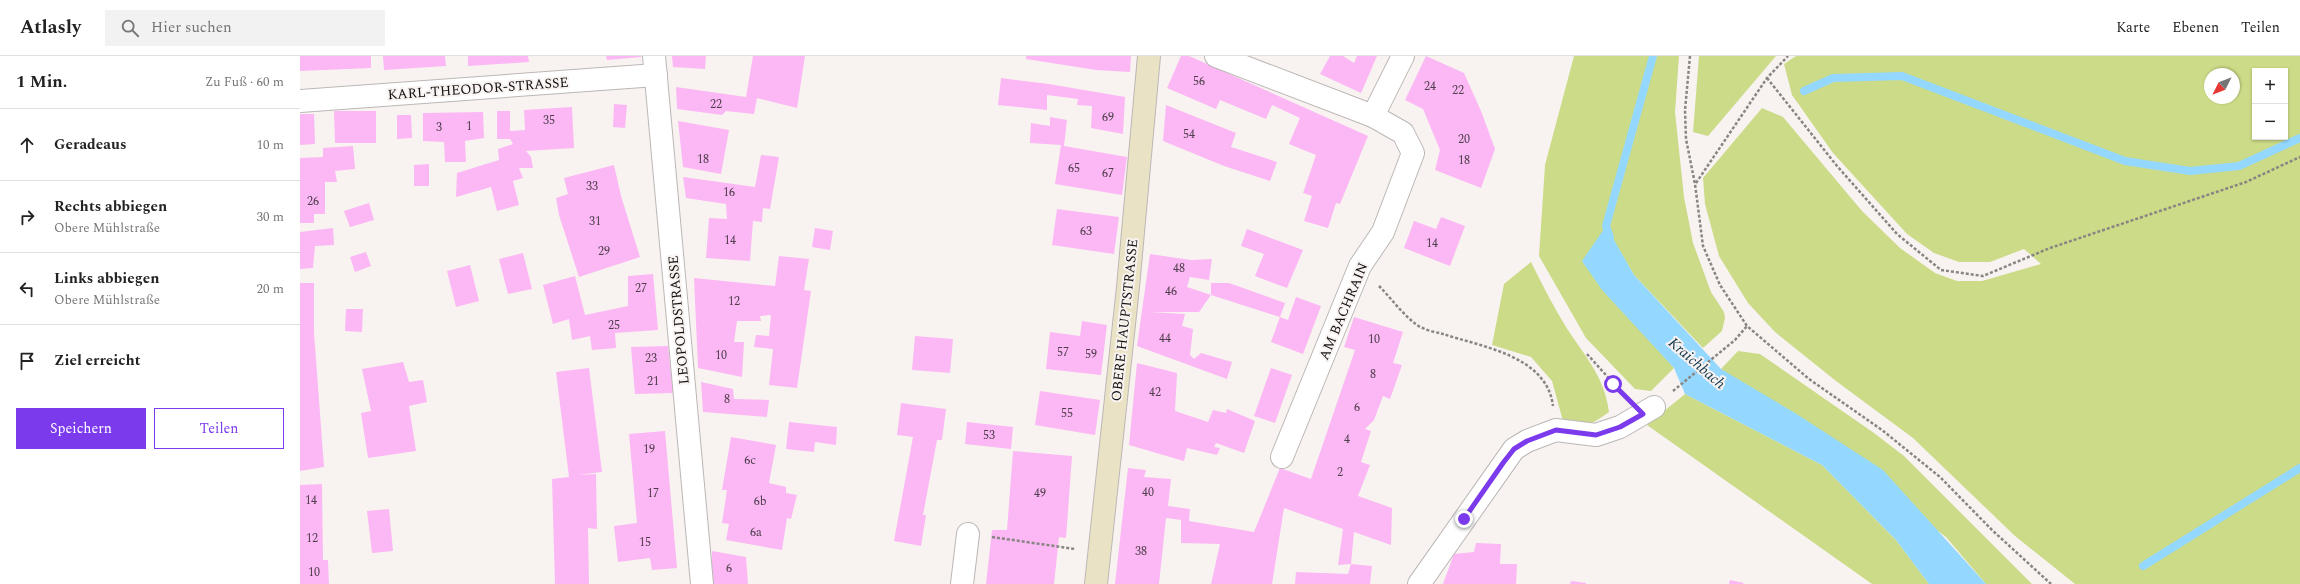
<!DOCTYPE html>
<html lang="de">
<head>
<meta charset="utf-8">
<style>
	:root { --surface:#fff; --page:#f2f2f2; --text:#222; --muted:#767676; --line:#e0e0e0; --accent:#7c3aed }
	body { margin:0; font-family:Spectral,serif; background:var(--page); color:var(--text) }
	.controls { position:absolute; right:12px; top:12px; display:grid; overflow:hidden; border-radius:0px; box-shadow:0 1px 3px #0004 }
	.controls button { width:36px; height:36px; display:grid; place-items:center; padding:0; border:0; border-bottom:1px solid var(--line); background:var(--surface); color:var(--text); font:20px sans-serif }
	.compass { position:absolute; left:1904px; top:12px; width:36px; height:36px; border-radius:50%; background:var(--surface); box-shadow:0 1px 3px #0004; rotate:228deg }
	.stop { position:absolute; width:12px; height:12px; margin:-9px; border:3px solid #7c3aed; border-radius:50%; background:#fff }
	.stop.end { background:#7c3aed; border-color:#fff; box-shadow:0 1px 4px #0008 }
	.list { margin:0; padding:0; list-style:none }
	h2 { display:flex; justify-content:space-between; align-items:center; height:52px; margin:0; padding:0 16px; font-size:17px }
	h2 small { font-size:13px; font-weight:400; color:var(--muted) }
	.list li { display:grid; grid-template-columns:26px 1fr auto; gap:12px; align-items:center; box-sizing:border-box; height:72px; padding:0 16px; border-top:1px solid var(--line) }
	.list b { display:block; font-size:15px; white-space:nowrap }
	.list p { margin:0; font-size:13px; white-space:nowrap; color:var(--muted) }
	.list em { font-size:13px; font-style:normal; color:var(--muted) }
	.actions { display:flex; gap:8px; padding:12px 16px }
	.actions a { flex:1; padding:9px 0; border:1px solid var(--accent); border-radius:0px; text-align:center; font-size:14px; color:var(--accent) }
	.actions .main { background:var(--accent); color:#fff }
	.icon { flex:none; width:22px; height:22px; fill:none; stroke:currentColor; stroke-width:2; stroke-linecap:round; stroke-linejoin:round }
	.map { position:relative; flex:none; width:2000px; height:528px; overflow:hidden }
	header { display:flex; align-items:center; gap:24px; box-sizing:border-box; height:56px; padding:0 20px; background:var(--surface); border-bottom:1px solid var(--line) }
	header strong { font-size:19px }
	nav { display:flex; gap:22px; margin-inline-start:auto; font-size:14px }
	.search { width:280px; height:36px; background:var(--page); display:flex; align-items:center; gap:10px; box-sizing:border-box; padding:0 14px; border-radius:0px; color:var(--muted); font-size:15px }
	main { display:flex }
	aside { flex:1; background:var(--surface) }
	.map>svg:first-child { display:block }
	.green { fill:#ccdb87; fill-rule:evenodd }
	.water { fill:#94d8ff }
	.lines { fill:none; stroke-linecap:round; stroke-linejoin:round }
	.stream { stroke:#94d8ff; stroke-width:8 }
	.building { fill:#fbb8f4 }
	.street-casing { stroke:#bcb7b5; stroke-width:24 }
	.secondary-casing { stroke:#bcb7b5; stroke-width:24 }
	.path { stroke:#888583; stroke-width:2.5; stroke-dasharray:3 2; stroke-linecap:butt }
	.street { stroke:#fff; stroke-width:22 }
	.secondary { stroke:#eae2c5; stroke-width:22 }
	.route { stroke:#7c3aed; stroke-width:5 }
	.labels { text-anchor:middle; stroke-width:4; stroke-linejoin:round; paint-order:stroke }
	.number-label { font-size:12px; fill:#4d3c4a }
	.street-label { font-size:14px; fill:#131211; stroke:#f8f3f1 }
	.water-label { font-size:15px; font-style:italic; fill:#13394d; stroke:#f8f3f1 }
</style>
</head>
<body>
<header>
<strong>Atlasly</strong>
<div class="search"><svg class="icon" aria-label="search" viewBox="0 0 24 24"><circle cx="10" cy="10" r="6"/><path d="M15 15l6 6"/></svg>Hier suchen</div>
<nav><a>Karte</a><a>Ebenen</a><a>Teilen</a></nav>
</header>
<main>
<aside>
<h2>1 Min.<small>Zu Fuß · 60 m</small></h2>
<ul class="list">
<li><svg class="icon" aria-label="ahead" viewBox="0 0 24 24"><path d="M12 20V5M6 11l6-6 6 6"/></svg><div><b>Geradeaus</b></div><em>10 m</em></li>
<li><svg class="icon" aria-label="right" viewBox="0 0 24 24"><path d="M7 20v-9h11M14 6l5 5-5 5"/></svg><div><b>Rechts abbiegen</b><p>Obere Mühlstraße</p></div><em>30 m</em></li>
<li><svg class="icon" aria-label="left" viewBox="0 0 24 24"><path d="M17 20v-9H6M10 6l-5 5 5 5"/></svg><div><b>Links abbiegen</b><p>Obere Mühlstraße</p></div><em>20 m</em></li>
<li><svg class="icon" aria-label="arrive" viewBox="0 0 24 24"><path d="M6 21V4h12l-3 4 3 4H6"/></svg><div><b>Ziel erreicht</b></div></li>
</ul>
<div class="actions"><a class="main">Speichern</a><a>Teilen</a></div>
</aside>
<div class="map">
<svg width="2000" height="528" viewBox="0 0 2000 528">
	<rect width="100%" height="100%" fill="#f8f3f1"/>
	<g class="green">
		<polygon points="1274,0 1379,0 1375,56 1384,141 1393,187 1411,236 1424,256 1425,262 1422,275 1403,292 1334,219 1306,171 1350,285 1374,312 1351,335 1335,333 1286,282 1239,200 1245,109"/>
		<polygon points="1399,0 1476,0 1408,80 1393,76"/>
		<path d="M1496 0H2000V528H1775L1715 480 1613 382 1536 325 1475 276 1448 247 1419 200 1405 148 1403 122 1462 52 1483 61 1562 155 1600 192 1635 217 1657 225H1682L1741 208 1724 193 1690 206H1659L1634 197 1607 178 1533 97 1492 39 1484 8ZM1955 15H1985V81H1955ZM1910 18H1934V42H1910Z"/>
		<path d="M1231 206C1242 228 1253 250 1266 271 1284 299 1305 321 1309 356 1290 369 1285 374 1263 365L1252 325 1231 301 1192 289 1204 228Z"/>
		<polygon points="1438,295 1460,298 1574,377 1604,400 1732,528 1686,528 1646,481 1421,313"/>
		<polygon points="1385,338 1522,409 1596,484 1629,528 1572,528 1347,369"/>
	</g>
	<polygon class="water" points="1306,170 1334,219 1421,313 1495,357 1583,414 1686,528 1629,528 1596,484 1522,409 1385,338 1374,312 1302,234 1282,205"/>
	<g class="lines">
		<g class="stream">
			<polyline points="1504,35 1533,22 1602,20 1825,105 1890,115 1939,110 2000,82"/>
			<polyline points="1310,181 1306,170 1353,0"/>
			<polyline points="1843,510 2000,412"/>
		</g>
	</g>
	<g class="building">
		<polygon points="0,0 71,0 71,12 0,15"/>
		<polygon points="83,0 145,0 146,10 84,14"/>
		<polygon points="168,0 228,0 229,6 168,10"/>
		<polygon points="306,0 341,0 341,1 307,4"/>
		<polygon points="372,0 406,0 405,13 373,11"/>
		<polygon points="453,0 505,0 497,52 457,42 454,58 426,55 422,59 377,53 376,31 446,41"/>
		<polygon points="726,0 831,0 830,16 796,14 726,3"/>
		<polygon points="881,0 889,0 1068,80 1040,148 1036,147 1028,172 1004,165 1012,140 1003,137 1016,99 989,88 1000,62 972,49 966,63 920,44 916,53 867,32"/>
		<polygon points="1030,0 1043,0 1054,7 1057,0 1077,0 1061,37 1020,18"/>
		<polygon points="1126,0 1164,17 1181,55 1195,93 1181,132 1135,114 1140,94 1123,53 1105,44"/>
		<polygon points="701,22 749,28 825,41 823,78 791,72 792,50 777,49 778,43 747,39 747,54 698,49"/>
		<polygon points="314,48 327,49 325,72 313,71"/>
		<polygon points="866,49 936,77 931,91 977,106 970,125 924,110 863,85"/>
		<polygon points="272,51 274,92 226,95 231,101 233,112 219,112 223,122 213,125 219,149 197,155 191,131 156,141 157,117 199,104 198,93 213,88 210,83 197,83 197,55 210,55 210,75 225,74 224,54"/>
		<polygon points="34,55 76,55 76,87 35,87"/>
		<polygon points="183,56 184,82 165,85 166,106 145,106 144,86 123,85 123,57"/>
		<polygon points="0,58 14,58 15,88 0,89"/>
		<polygon points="97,59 111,59 112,82 97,83"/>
		<polygon points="750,61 767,64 764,90 827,101 822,139 755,128 761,89 730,87 731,67 750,70"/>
		<polygon points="378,65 429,74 421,118 383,111"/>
		<polygon points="53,90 55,113 35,115 37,126 25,126 25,158 14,158 14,167 0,167 0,102 23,101 23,92"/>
		<polygon points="461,99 479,101 470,153 463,152 462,166 453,165 450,205 406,202 409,162 427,163 426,148 386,142 383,121 455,131"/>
		<polygon points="129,108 129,130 114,130 114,109"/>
		<polygon points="314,109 321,140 340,201 279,221 259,159 256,142 268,138 264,122"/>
		<polygon points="69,147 74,164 50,171 44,155"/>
		<polygon points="757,153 819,161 814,198 752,189"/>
		<polygon points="1141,161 1165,170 1150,210 1104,192 1114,165 1136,173"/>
		<polygon points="33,172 34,189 15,190 13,212 0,213 0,176"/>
		<polygon points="515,172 533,175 530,194 512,191"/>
		<polygon points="947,173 1003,194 987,232 955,220 964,198 941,190"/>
		<polygon points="66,196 71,210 55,216 50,201"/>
		<polygon points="223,197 232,233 208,238 199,203"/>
		<polygon points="850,198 891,204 912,203 909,224 890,221 887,231 911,239 899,256 850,256 885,258 882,270 893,273 890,299 894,303 901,297 932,306 927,323 837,290"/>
		<polygon points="479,200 509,203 504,234 511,235 497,332 469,329 473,293 454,291 456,279 469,280 471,259 460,260 461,265 437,265 434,286 444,286 442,321 398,312 394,222 475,230"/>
		<polygon points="170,209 179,245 156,251 147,215"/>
		<polygon points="353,218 358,274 315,277 316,292 292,294 290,280 272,284 269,263 253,268 243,229 275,220 285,259 328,250 328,220"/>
		<polygon points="0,227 14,227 14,277 24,411 0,415"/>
		<polygon points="911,227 929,227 985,247 980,261 911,239"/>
		<polygon points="996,241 1021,250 1003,298 971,286 980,261 988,264"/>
		<polygon points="46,253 63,253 62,276 45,275"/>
		<polygon points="1054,261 1103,276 1093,307 1102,309 1090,343 1083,340 1074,364 1065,373 1071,375 1061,406 1070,409 1058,440 1092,452 1091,489 1054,476 1051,508 1038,509 1043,473 984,452 972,528 911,528 920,488 881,487 881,464 866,462 859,528 815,528 828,412 846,414 844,421 871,423 868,450 890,453 889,465 954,476 980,412 1011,423 1055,294 1044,291"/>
		<polygon points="782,265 807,269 801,319 746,313 750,276 780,280"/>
		<polygon points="615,280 653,283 650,317 612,314"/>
		<polygon points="368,290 373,337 335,338 331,291"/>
		<polygon points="103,306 109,326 123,324 127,346 109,350 116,395 68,402 61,357 71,355 62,313"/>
		<polygon points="837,307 877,317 875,355 908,366 913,354 926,357 927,353 955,365 944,397 916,387 914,391 920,392 917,399 887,392 884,405 829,389"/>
		<polygon points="289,312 302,416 278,419 296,418 297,473 288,472 289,528 255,528 252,423 269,421 256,316"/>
		<polygon points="971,312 992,319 975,367 954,360"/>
		<polygon points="401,326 433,333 434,343 469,344 467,361 403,356"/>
		<polygon points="740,335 800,344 795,379 735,369"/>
		<polygon points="601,347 646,353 642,384 637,384 623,459 626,459 621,490 594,485 613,381 597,379"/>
		<polygon points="489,366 537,371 536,389 515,386 514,396 486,393"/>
		<polygon points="667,366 713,371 711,393 665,388"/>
		<polygon points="365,375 377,512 352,514 350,502 318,506 314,470 337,467 329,378"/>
		<polygon points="431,381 476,389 469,427 486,431 486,437 497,439 491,463 487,462 482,494 426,484 429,468 422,467 427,434 422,434"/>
		<polygon points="713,395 772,400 766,482 759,481 754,528 686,528 692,474 707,474"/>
		<polygon points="22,428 23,504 28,504 29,528 0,528 0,429"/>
		<polygon points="89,453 93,495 72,497 67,455"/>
		<polygon points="1176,487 1201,488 1200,508 1217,508 1216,528 1143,528 1154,498 1174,496"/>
		<polygon points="412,495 446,501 448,528 412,528"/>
		<polygon points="1051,508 1072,510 1070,528 995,528 996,516 1048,518"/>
		<polygon points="1430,524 1444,527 1443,528 1429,528"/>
		<polygon points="1271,525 1286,527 1286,528 1270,528"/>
	</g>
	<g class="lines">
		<defs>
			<g id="street">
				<polyline points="354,0 402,528"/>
				<polyline points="916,0 1073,60"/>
				<polyline points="0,45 356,19"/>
				<polyline points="982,401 1060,210 1083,176 1113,97 1103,77 1073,60 1103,0"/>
				<polyline points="662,528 668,478"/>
				<polyline points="1119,528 1214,393 1227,385 1256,374 1296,379 1320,371 1354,351"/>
			</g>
			<polyline id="secondary" points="796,528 828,231 849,0"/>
		</defs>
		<use href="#street" class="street-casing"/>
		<use href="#secondary" class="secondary-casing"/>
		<g class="path">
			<polyline points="1390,0 1385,54 1386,83 1395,128 1403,190 1420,229 1447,270 1509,323 1582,374 1640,421 1692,474 1751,528"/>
			<polyline points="1467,22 1537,110 1597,178 1641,214 1683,220 1750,192 1946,126 2000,101"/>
			<polyline points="1396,127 1467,22 1488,0"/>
			<path d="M1079 230C1091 242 1103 259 1117 269 1124 274 1135 276 1143 278 1183 291 1247 300 1253 350"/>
			<polyline points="1287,298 1324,339"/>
			<polyline points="1373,335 1435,284 1447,270"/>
			<polyline points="692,481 775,493"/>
		</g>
		<use href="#street" class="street"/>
		<use href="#secondary" class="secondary"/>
	</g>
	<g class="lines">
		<polyline class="route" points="1164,463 1203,407 1214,393 1227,385 1256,374 1296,379 1320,371 1343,358 1313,328"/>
	</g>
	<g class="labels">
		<g class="number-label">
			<text x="899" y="29">56</text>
			<text x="1130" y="34">24</text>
			<text x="1158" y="38">22</text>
			<text x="416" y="52">22</text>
			<text x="808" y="65">69</text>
			<text x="249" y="68">35</text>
			<text x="169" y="74">1</text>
			<text x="139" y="75">3</text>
			<text x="889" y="82">54</text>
			<text x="1164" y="87">20</text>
			<text x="403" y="107">18</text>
			<text x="1164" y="108">18</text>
			<text x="774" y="116">65</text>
			<text x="808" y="121">67</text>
			<text x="292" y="134">33</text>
			<text x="429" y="140">16</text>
			<text x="13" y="149">26</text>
			<text x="295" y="169">31</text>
			<text x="786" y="179">63</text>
			<text x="430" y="188">14</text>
			<text x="1132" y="191">14</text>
			<text x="304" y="199">29</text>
			<text x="879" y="216">48</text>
			<text x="341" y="236">27</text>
			<text x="871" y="239">46</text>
			<text x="434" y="249">12</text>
			<text x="314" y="273">25</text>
			<text x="865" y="286">44</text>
			<text x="1074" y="287">10</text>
			<text x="763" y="300">57</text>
			<text x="791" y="302">59</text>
			<text x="421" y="303">10</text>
			<text x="351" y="306">23</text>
			<text x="1073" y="322">8</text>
			<text x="353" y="329">21</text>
			<text x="855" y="340">42</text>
			<text x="427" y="347">8</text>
			<text x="1057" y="355">6</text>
			<text x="767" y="361">55</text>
			<text x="689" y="383">53</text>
			<text x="1047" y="387">4</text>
			<text x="349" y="397">19</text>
			<text x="450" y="408">6c</text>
			<text x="1040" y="420">2</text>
			<text x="848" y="440">40</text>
			<text x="353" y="441">17</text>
			<text x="740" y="441">49</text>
			<text x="11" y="448">14</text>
			<text x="460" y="449">6b</text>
			<text x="456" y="480">6a</text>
			<text x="12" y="486">12</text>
			<text x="345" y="490">15</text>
			<text x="841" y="499">38</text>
			<text x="429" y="516">6</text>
			<text x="14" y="520">10</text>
		</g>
		<g class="street-label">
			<text transform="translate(178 32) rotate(-4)" y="5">KARL-THEODOR-STRASSE</text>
			<text transform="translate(1043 255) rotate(-67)" y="5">AM BACHRAIN</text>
			<text transform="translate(378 264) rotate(-95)" y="5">LEOPOLDSTRASSE</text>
			<text transform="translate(824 264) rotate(-84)" y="5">OBERE HAUPTSTRASSE</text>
		</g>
		<g class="water-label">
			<text transform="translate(1397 307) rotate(41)" y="5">Kraichbach</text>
		</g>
	</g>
</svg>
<div class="controls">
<button>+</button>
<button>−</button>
</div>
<svg class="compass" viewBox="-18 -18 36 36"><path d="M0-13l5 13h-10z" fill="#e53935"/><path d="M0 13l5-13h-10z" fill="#767676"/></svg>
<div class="stop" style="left:1313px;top:328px"></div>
<div class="stop end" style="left:1164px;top:463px"></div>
</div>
</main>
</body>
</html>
